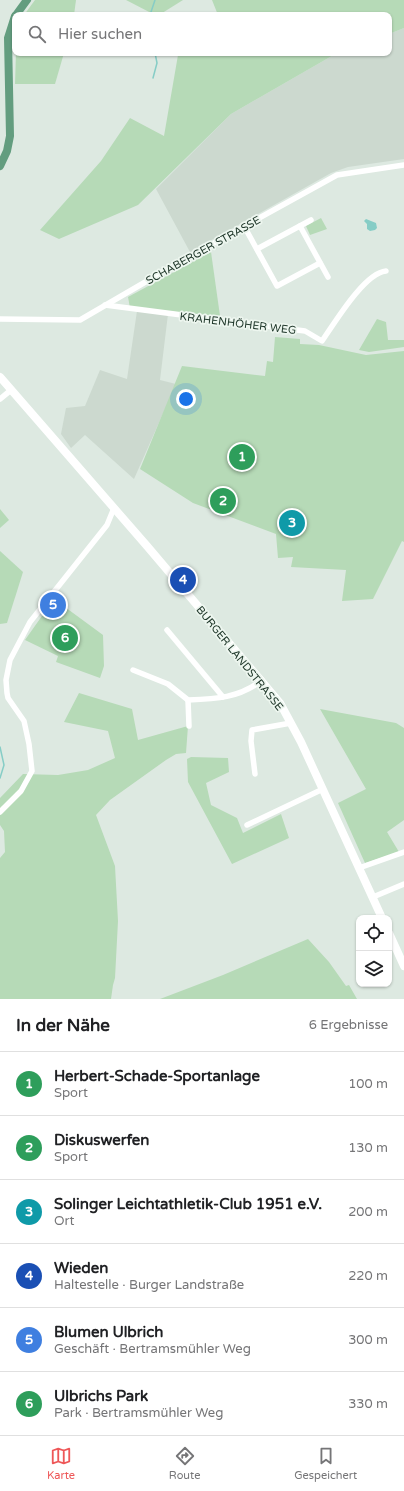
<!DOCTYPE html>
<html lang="de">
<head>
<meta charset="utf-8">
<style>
	:root { --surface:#fff; --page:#f6f6f6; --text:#202124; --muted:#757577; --line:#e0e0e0; --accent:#ee5758 }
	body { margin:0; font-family:"Varela Round",sans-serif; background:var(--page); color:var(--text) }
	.controls { position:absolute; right:12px; bottom:12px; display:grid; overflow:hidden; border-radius:8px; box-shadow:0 1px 3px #0004 }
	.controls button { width:36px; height:36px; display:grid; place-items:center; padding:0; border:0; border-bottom:1px solid var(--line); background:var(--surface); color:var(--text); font:20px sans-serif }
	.you { position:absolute; left:186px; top:399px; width:14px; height:14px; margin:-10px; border:3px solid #fff; border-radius:50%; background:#1a73e8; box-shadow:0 0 0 6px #1a73e833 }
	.badge { display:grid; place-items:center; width:26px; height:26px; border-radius:50%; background:var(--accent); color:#fff; font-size:13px; font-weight:700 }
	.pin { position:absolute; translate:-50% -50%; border:2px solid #fff; box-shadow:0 1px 4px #0006 }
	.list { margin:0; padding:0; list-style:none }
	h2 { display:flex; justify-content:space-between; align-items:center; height:52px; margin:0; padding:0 16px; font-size:17px }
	h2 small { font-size:13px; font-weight:400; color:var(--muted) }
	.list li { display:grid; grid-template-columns:26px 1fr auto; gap:12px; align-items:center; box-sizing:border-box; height:64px; padding:0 16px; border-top:1px solid var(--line) }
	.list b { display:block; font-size:15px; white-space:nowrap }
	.list p { margin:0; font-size:13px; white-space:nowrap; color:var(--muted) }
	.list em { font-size:13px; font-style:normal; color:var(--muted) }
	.icon { flex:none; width:22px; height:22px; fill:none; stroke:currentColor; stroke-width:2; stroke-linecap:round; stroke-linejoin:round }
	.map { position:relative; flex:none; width:404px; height:999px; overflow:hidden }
	.search { position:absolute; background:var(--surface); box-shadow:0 1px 3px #0004; left:12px; right:12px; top:12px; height:44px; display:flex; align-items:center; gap:10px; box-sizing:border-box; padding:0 14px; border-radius:8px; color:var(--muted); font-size:15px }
	.sheet { height:436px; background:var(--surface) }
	nav { display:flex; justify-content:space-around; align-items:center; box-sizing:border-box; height:56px; border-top:1px solid var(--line); background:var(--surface); font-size:11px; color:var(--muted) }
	nav a { display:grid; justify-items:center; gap:2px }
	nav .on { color:var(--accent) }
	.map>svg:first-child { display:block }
	.built { fill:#ccd9cf }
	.green { fill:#b6dab7 }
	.water { fill:#86cdc6 }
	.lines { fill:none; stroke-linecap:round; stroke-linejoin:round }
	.stream { stroke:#86cdc6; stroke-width:1.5 }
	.minor { stroke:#fff; stroke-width:5.5 }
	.secondary { stroke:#fff; stroke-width:8 }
	.primary { stroke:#639d7f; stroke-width:8 }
	.labels { text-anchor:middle; stroke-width:3.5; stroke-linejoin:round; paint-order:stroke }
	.street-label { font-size:11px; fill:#20382b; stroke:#edf6ef }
</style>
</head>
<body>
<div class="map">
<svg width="404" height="999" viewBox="0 0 404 999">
	<rect width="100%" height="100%" fill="#dde9e1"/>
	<g class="built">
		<polygon points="404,28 404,159 348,167 331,173 190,252 156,189 231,114 337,53 389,53 389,34"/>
		<polygon points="137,311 168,314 160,380 176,384 134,479 85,435 71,448 61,434 66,408 85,406 100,370 127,379"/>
	</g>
	<g class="green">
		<polygon points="35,0 76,0 74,15 24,15"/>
		<polygon points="126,0 183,0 159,15 155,15"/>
		<polygon points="212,0 404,0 404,28 389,34 389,15 218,15"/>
		<polygon points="16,53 64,53 55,84 15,84"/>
		<polygon points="183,53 337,53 231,114 138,205 59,239 40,230 101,161 130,118 164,136 178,55"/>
		<polygon points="321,218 327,229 310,235 306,226"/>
		<polygon points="211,252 220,316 130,308 128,297"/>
		<polygon points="377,319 386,322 388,340 404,340 404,347 369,352 359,350"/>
		<polygon points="275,337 300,339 300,344 319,345 366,355 404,351 404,542 402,541 373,599 342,601 346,570 291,567 293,557 278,558 276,534 193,503 140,469 182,366 265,376 267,361 273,362"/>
		<polygon points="0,509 9,520 0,528"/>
		<polygon points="0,551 23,572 7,623 0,624"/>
		<polygon points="54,599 103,635 104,666 100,678 56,662 58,656 25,640"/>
		<polygon points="79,693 132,709 138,740 188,726 186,753 176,754 166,760 110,800 96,815 115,866 118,921 115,978 113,985 111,999 0,999 0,858 5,852 4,831 0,825 0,798 23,774 58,775 88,770 115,758 108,731 64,722"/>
		<polygon points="320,709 396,723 404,728 404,820 387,832 399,852 365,863 338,803 366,789"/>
		<polygon points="191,757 228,758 229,772 206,783 211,805 237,818 243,833 281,814 289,838 232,864 188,782 187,759"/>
		<polygon points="308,939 329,962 346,986 349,985 357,999 160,999 223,975"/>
	</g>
	<polygon class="water" points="366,219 376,223 377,228 375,230 370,231 367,229 367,224 364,221"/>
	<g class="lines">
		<g class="stream">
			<polyline points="150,15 155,0"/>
			<polyline points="153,78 157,63 155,53"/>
			<polyline points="0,747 4,765 0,778"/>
		</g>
		<g class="minor">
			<polyline points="244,226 277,286 320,263"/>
			<polyline points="300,226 328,277"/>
			<polyline points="257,249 311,220"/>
			<path d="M105 305 305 331 322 341C334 324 364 273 386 271"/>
			<polyline points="0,319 80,320 178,263 337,175 404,165"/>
			<polyline points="0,399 11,390"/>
			<polyline points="167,630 223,697"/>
			<path d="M133 670 168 684 188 700C215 699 240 698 262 680"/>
			<polyline points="188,700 189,726"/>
			<polyline points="255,774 251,741 252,730 291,723"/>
			<polyline points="0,812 21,791 32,771 29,744 24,721 8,698 7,693 6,680 10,660 30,622 107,525 114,508"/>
			<polyline points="247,825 323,789"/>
			<polyline points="359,868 404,852"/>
			<polyline points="373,897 404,884"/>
		</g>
		<g class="secondary">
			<polyline points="0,377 147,546 280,703 301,742 382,918"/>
			<polyline points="389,933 404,966"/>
		</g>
		<g class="primary">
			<polyline points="16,15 27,0"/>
			<polyline points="0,166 7,151 10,136 8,38 15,16"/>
		</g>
	</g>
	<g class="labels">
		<g class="street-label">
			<text transform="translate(203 250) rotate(-29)" y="4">SCHABERGER STRASSE</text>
			<text transform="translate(238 323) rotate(7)" y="4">KRAHENHÖHER WEG</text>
			<text transform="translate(240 658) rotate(51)" y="4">BURGER LANDSTRASSE</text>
		</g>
	</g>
</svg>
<div class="controls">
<button><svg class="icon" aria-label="locate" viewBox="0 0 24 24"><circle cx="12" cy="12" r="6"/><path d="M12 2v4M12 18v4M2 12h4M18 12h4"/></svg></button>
<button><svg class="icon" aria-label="layers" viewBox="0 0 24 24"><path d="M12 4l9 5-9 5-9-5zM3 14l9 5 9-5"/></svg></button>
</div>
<div class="you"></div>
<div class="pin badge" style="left:242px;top:457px;background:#2e9e5b">1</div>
<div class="pin badge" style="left:223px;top:501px;background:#2e9e5b">2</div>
<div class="pin badge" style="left:292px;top:523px;background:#0f9aa8">3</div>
<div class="pin badge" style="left:183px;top:580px;background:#1a4fb4">4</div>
<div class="pin badge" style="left:53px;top:605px;background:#3f7fe0">5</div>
<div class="pin badge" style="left:65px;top:638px;background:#2e9e5b">6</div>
<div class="search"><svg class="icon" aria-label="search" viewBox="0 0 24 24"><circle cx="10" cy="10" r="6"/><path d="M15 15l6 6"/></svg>Hier suchen</div>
</div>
<section class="sheet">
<h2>In der Nähe<small>6 Ergebnisse</small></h2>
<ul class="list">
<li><span class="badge" style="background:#2e9e5b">1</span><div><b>Herbert-Schade-Sportanlage</b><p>Sport</p></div><em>100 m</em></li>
<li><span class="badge" style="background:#2e9e5b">2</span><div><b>Diskuswerfen</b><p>Sport</p></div><em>130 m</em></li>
<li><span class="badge" style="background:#0f9aa8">3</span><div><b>Solinger Leichtathletik-Club 1951 e.V.</b><p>Ort</p></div><em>200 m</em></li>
<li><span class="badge" style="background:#1a4fb4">4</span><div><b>Wieden</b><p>Haltestelle · Burger Landstraße</p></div><em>220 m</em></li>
<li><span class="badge" style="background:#3f7fe0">5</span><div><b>Blumen Ulbrich</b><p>Geschäft · Bertramsmühler Weg</p></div><em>300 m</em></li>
<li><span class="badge" style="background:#2e9e5b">6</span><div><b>Ulbrichs Park</b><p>Park · Bertramsmühler Weg</p></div><em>330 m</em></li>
</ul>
</section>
<nav>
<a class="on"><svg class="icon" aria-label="map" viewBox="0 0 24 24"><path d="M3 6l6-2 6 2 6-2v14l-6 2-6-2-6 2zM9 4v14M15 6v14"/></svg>Karte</a>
<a><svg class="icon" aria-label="directions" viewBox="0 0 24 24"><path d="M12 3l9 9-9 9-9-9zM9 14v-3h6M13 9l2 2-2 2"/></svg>Route</a>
<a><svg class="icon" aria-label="saved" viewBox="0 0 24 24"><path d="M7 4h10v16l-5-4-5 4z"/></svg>Gespeichert</a>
</nav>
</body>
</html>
